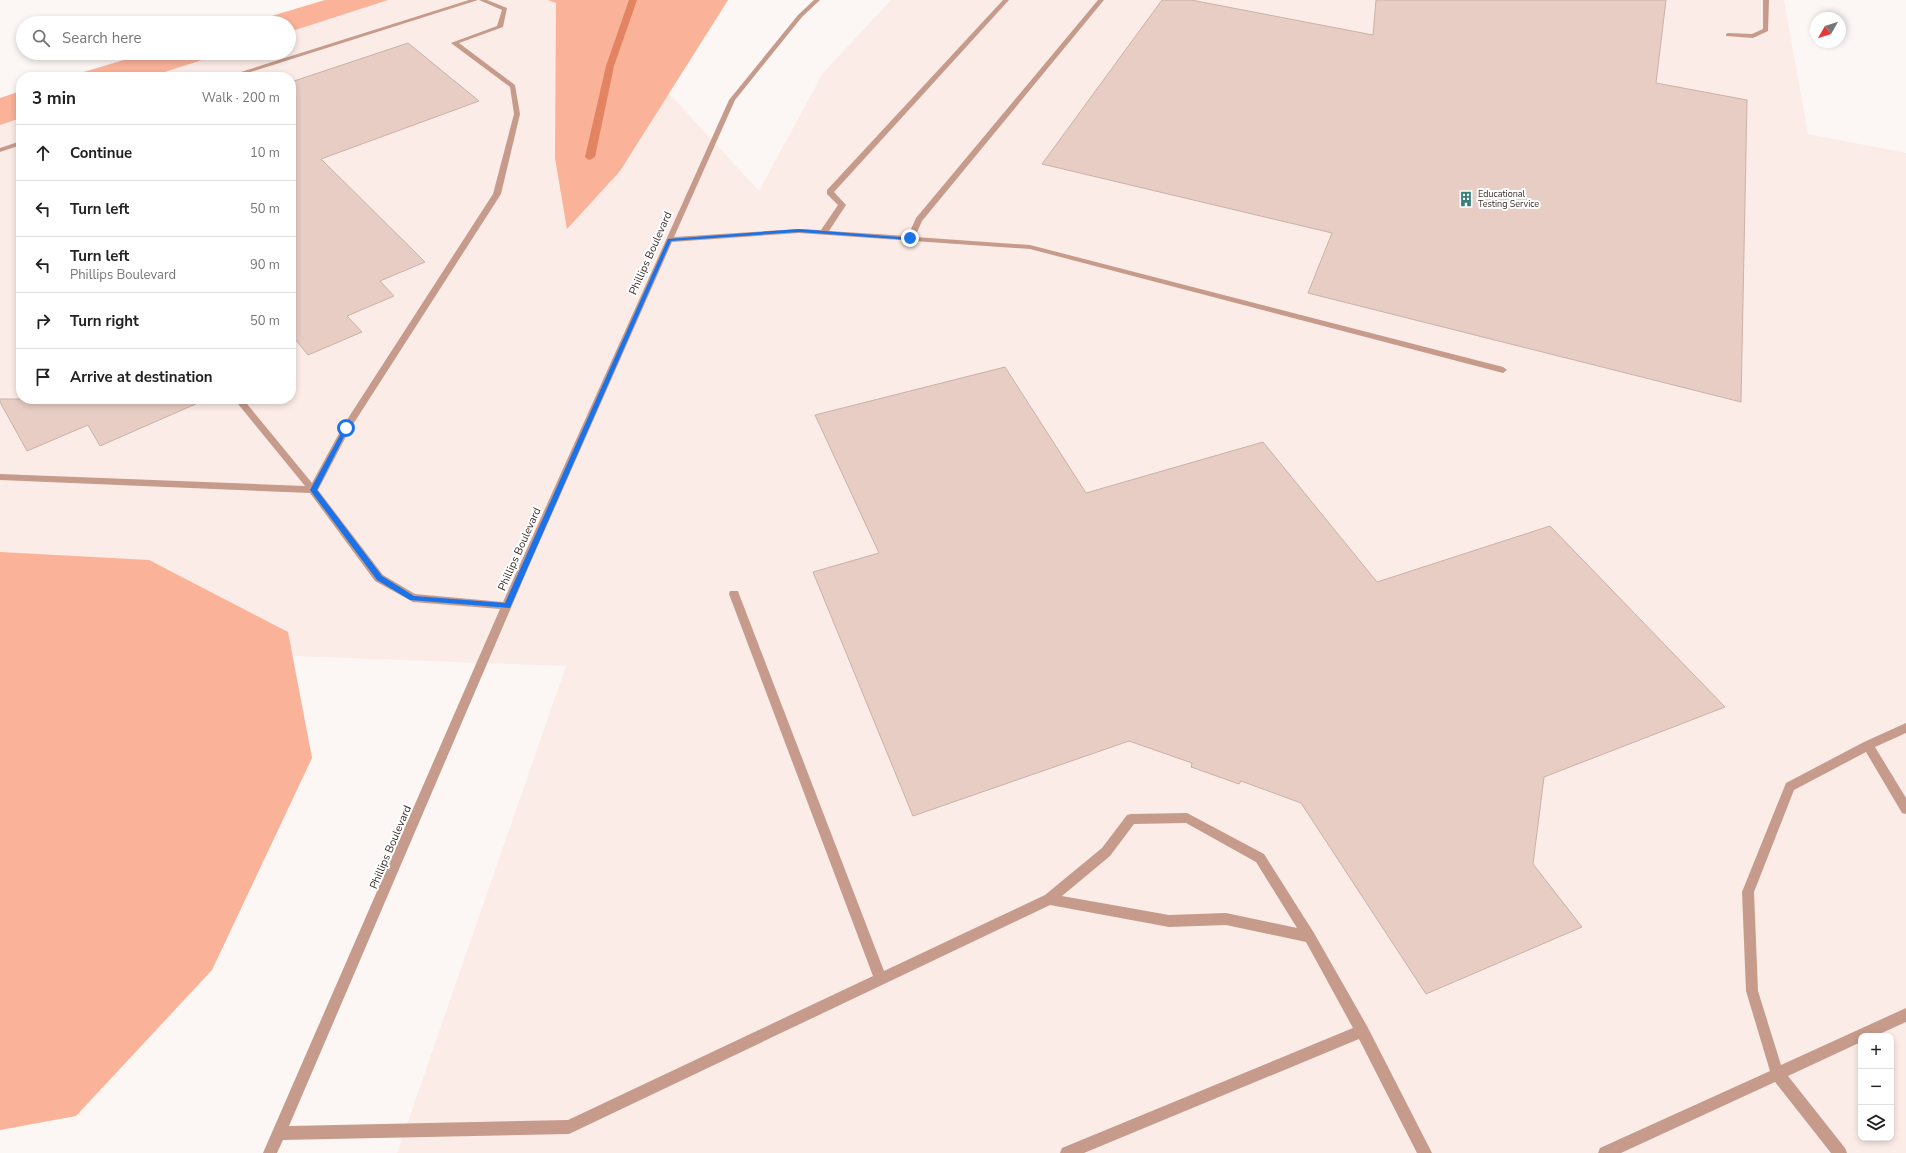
<!DOCTYPE html>
<html lang="en">
<head>
<meta charset="utf-8">
<style>
	:root { --surface:#fff; --page:#f6f6f6; --text:#222; --muted:#767676; --line:#e0e0e0 }
	body { margin:0; font-family:"Nunito Sans",sans-serif; background:var(--page); color:var(--text) }
	.controls { position:absolute; right:12px; bottom:12px; display:grid; overflow:hidden; border-radius:8px; box-shadow:0 2px 6px #0003 }
	.controls button { width:36px; height:36px; display:grid; place-items:center; padding:0; border:0; border-bottom:1px solid var(--line); background:var(--surface); color:var(--text); font:20px sans-serif }
	.compass { position:absolute; left:1810px; top:12px; width:36px; height:36px; border-radius:50%; background:var(--surface); box-shadow:0 2px 6px #0003; rotate:231deg }
	.stop { position:absolute; width:12px; height:12px; margin:-9px; border:3px solid #1a73e8; border-radius:50%; background:#fff }
	.stop.end { background:#1a73e8; border-color:#fff; box-shadow:0 1px 4px #0008 }
	.list { margin:0; padding:0; list-style:none }
	h2 { display:flex; justify-content:space-between; align-items:center; height:52px; margin:0; padding:0 16px; font-size:17px }
	h2 small { font-size:13px; font-weight:400; color:var(--muted) }
	.list li { display:grid; grid-template-columns:26px 1fr auto; gap:12px; align-items:center; box-sizing:border-box; height:56px; padding:0 16px; border-top:1px solid var(--line) }
	.list b { display:block; font-size:15px; white-space:nowrap }
	.list p { margin:0; font-size:13px; white-space:nowrap; color:var(--muted) }
	.list em { font-size:13px; font-style:normal; color:var(--muted) }
	.icon { flex:none; width:22px; height:22px; fill:none; stroke:currentColor; stroke-width:2; stroke-linecap:round; stroke-linejoin:round }
	.map { position:relative; flex:none; width:1906px; height:1153px; overflow:hidden }
	.search { position:absolute; background:var(--surface); box-shadow:0 2px 6px #0003; left:16px; top:16px; width:280px; height:44px; display:flex; align-items:center; gap:10px; box-sizing:border-box; padding:0 14px; border-radius:22px; color:var(--muted); font-size:15px }
	.panel { position:absolute; background:var(--surface); box-shadow:0 2px 6px #0003; left:16px; top:72px; width:280px; height:332px; border-radius:16px }
	.map>svg:first-child { display:block }
	.built { fill:#fbece7; fill-rule:evenodd }
	.green { fill:#fab299 }
	.lines { fill:none; stroke-linecap:round; stroke-linejoin:round }
	.stream { fill:#e28462; fill-rule:evenodd }
	.building { fill:#e7cdc3; stroke:#cbb1a8 }
	.minor { fill:#c69b8b; fill-rule:evenodd }
	.route { fill:#1a73e8 }
	.labels { text-anchor:middle; stroke-width:4; stroke-linejoin:round; paint-order:stroke }
	.far-poi-label { font-size:9px; fill:#372d29; stroke:#fff; text-anchor:start }
	.street-label { font-size:11px; fill:#372d29; stroke:#fff }
</style>
</head>
<body>
<div class="map">
<svg width="1906" height="1153" viewBox="0 0 1906 1153">
	<rect width="100%" height="100%" fill="#fcf7f5"/>
	<path class="built" d="M376 0H583L759 191 823 73 891 0H1784L1808 134 1906 153V1153H397L566 666 0 645V121L21 115V399H291V77H138L212 53H289V28ZM1861 1036H1891V1138H1861Z"/>
	<g class="green">
		<polygon points="325,0 388,0 289,32 289,23 248,23"/>
		<polygon points="548,0 728,0 620,171 567,229 555,158 556,3"/>
		<polygon points="147,53 224,53 149,77 67,77"/>
		<polygon points="21,91 21,118 0,125 0,98"/>
		<polygon points="0,552 149,560 288,632 312,758 212,970 76,1116 0,1130"/>
	</g>
	<g class="lines">
		<polygon class="stream" points="629,0 637,0 614,66 595,157 590,160 587,159 585,157 606,66"/>
	</g>
	<g class="building">
		<polygon points="1162,0 1191,0 1373,35 1376,0 1666,0 1656,83 1747,100 1741,402 1308,293 1332,233 1042,164"/>
		<polygon points="408,43 479,101 321,159 425,262 380,281 394,296 347,316 362,332 308,355 291,334 291,82"/>
		<polygon points="1005,367 1086,493 1263,442 1377,582 1550,526 1725,707 1544,777 1533,864 1582,927 1426,994 1301,803 1241,781 1239,784 1191,767 1192,763 1129,741 913,816 813,572 879,553 815,415"/>
		<polygon points="0,399 207,399 100,446 88,425 27,451 0,402"/>
	</g>
	<g class="lines">
		<g class="minor">
			<polygon points="469,0 478,0 235,77 225,77"/>
			<path d="M479 0H487L507 8 503 27 459 43 515 85 520 114 501 194 350 429 318 490 383 575 415 594 503 602 729 100 798 15 814 0H820L802 17 735 100 674 237 799 229 821 230 838 205 827 194V190L1003 0H1009L834 192 846 205 829 231 908 236 916 218 1098 0H1104L922 221 915 237 1030 245 1503 367 1507 370 1503 373 1030 249 799 233 672 242 528 568 289 1126 568 1120 873 976 729 594 730 591H738L739 594 884 971 1045 895 1102 848 1127 815 1131 814 1187 813 1264 854 1314 933 1367 1026 1432 1153H1417L1359 1039 1084 1153H1060L1062 1148 1353 1028 1306 942 1226 925 1169 927 1050 905 569 1134 283 1140 277 1153H263L500 609 413 602 375 581 310 493 0 480V474L305 486 234 399H243L312 483 343 426 493 194 514 114 510 87 451 43 497 26 502 10ZM1186 823 1256 862 1297 928 1226 913 1169 915 1062 896 1110 856 1134 824Z"/>
			<polygon points="1763,0 1769,0 1768,31 1753,38 1726,36 1726,34 1728,33 1752,34 1763,29"/>
			<polygon points="21,141 21,145 0,152 0,148"/>
			<polygon points="1906,723 1906,733 1875,747 1906,798 1906,814 1902,813 1866,752 1794,790 1754,892 1758,991 1781,1065 1906,1008 1906,1022 1875,1036 1861,1036 1861,1042 1788,1076 1845,1148 1847,1153 1831,1153 1775,1082 1621,1153 1598,1153 1600,1148 1770,1071 1746,991 1742,892 1786,783 1864,742"/>
		</g>
	</g>
	<polygon class="route" points="799,229 912,238 910,240 799,232 671,241 510,608 410,600 377,580 310,490 344,428 349,427 317,490 382,576 414,596 505,603 668,239"/>
	<defs>
		<symbol id="building-bare" viewBox="-9 -9 18 18"><path d="M-4-6H4V6H1V3H-1V6H-4ZM-2.5-4.3h1.7v1.8h-1.7ZM.8-4.3h1.7v1.8H.8ZM-2.5-1h1.7V.8h-1.7ZM.8-1h1.7V.8H.8Z" fill="#38807c" stroke="#fff" stroke-width="2.5" paint-order="stroke"/></symbol>
	</defs>
	<g fill-rule="evenodd">
		<use href="#building-bare" x="1455" y="188" width="22" height="22"/>
	</g>
	<g class="labels">
		<g class="far-poi-label">
			<text x="1478" y="197">Educational<tspan x="1478" dy="10">Testing Service</tspan></text>
		</g>
		<g class="street-label">
			<text transform="translate(650 253) rotate(-66)" y="4">Phillips Boulevard</text>
			<text transform="translate(519 549) rotate(-66)" y="4">Phillips Boulevard</text>
			<text transform="translate(390 847) rotate(-67)" y="4">Phillips Boulevard</text>
		</g>
	</g>
</svg>
<div class="controls">
<button>+</button>
<button>−</button>
<button><svg class="icon" aria-label="layers" viewBox="0 0 24 24"><path d="M12 4l9 5-9 5-9-5zM3 14l9 5 9-5"/></svg></button>
</div>
<svg class="compass" viewBox="-18 -18 36 36"><path d="M0-13l5 13h-10z" fill="#e53935"/><path d="M0 13l5-13h-10z" fill="#767676"/></svg>
<div class="stop" style="left:346px;top:428px"></div>
<div class="stop end" style="left:910px;top:238px"></div>
<div class="search"><svg class="icon" aria-label="search" viewBox="0 0 24 24"><circle cx="10" cy="10" r="6"/><path d="M15 15l6 6"/></svg>Search here</div>
<section class="panel">
<h2>3 min<small>Walk · 200 m</small></h2>
<ul class="list">
<li><svg class="icon" aria-label="ahead" viewBox="0 0 24 24"><path d="M12 20V5M6 11l6-6 6 6"/></svg><div><b>Continue</b></div><em>10 m</em></li>
<li><svg class="icon" aria-label="left" viewBox="0 0 24 24"><path d="M17 20v-9H6M10 6l-5 5 5 5"/></svg><div><b>Turn left</b></div><em>50 m</em></li>
<li><svg class="icon" aria-label="left" viewBox="0 0 24 24"><path d="M17 20v-9H6M10 6l-5 5 5 5"/></svg><div><b>Turn left</b><p>Phillips Boulevard</p></div><em>90 m</em></li>
<li><svg class="icon" aria-label="right" viewBox="0 0 24 24"><path d="M7 20v-9h11M14 6l5 5-5 5"/></svg><div><b>Turn right</b></div><em>50 m</em></li>
<li><svg class="icon" aria-label="arrive" viewBox="0 0 24 24"><path d="M6 21V4h12l-3 4 3 4H6"/></svg><div><b>Arrive at destination</b></div></li>
</ul>
</section>
</div>
</body>
</html>
